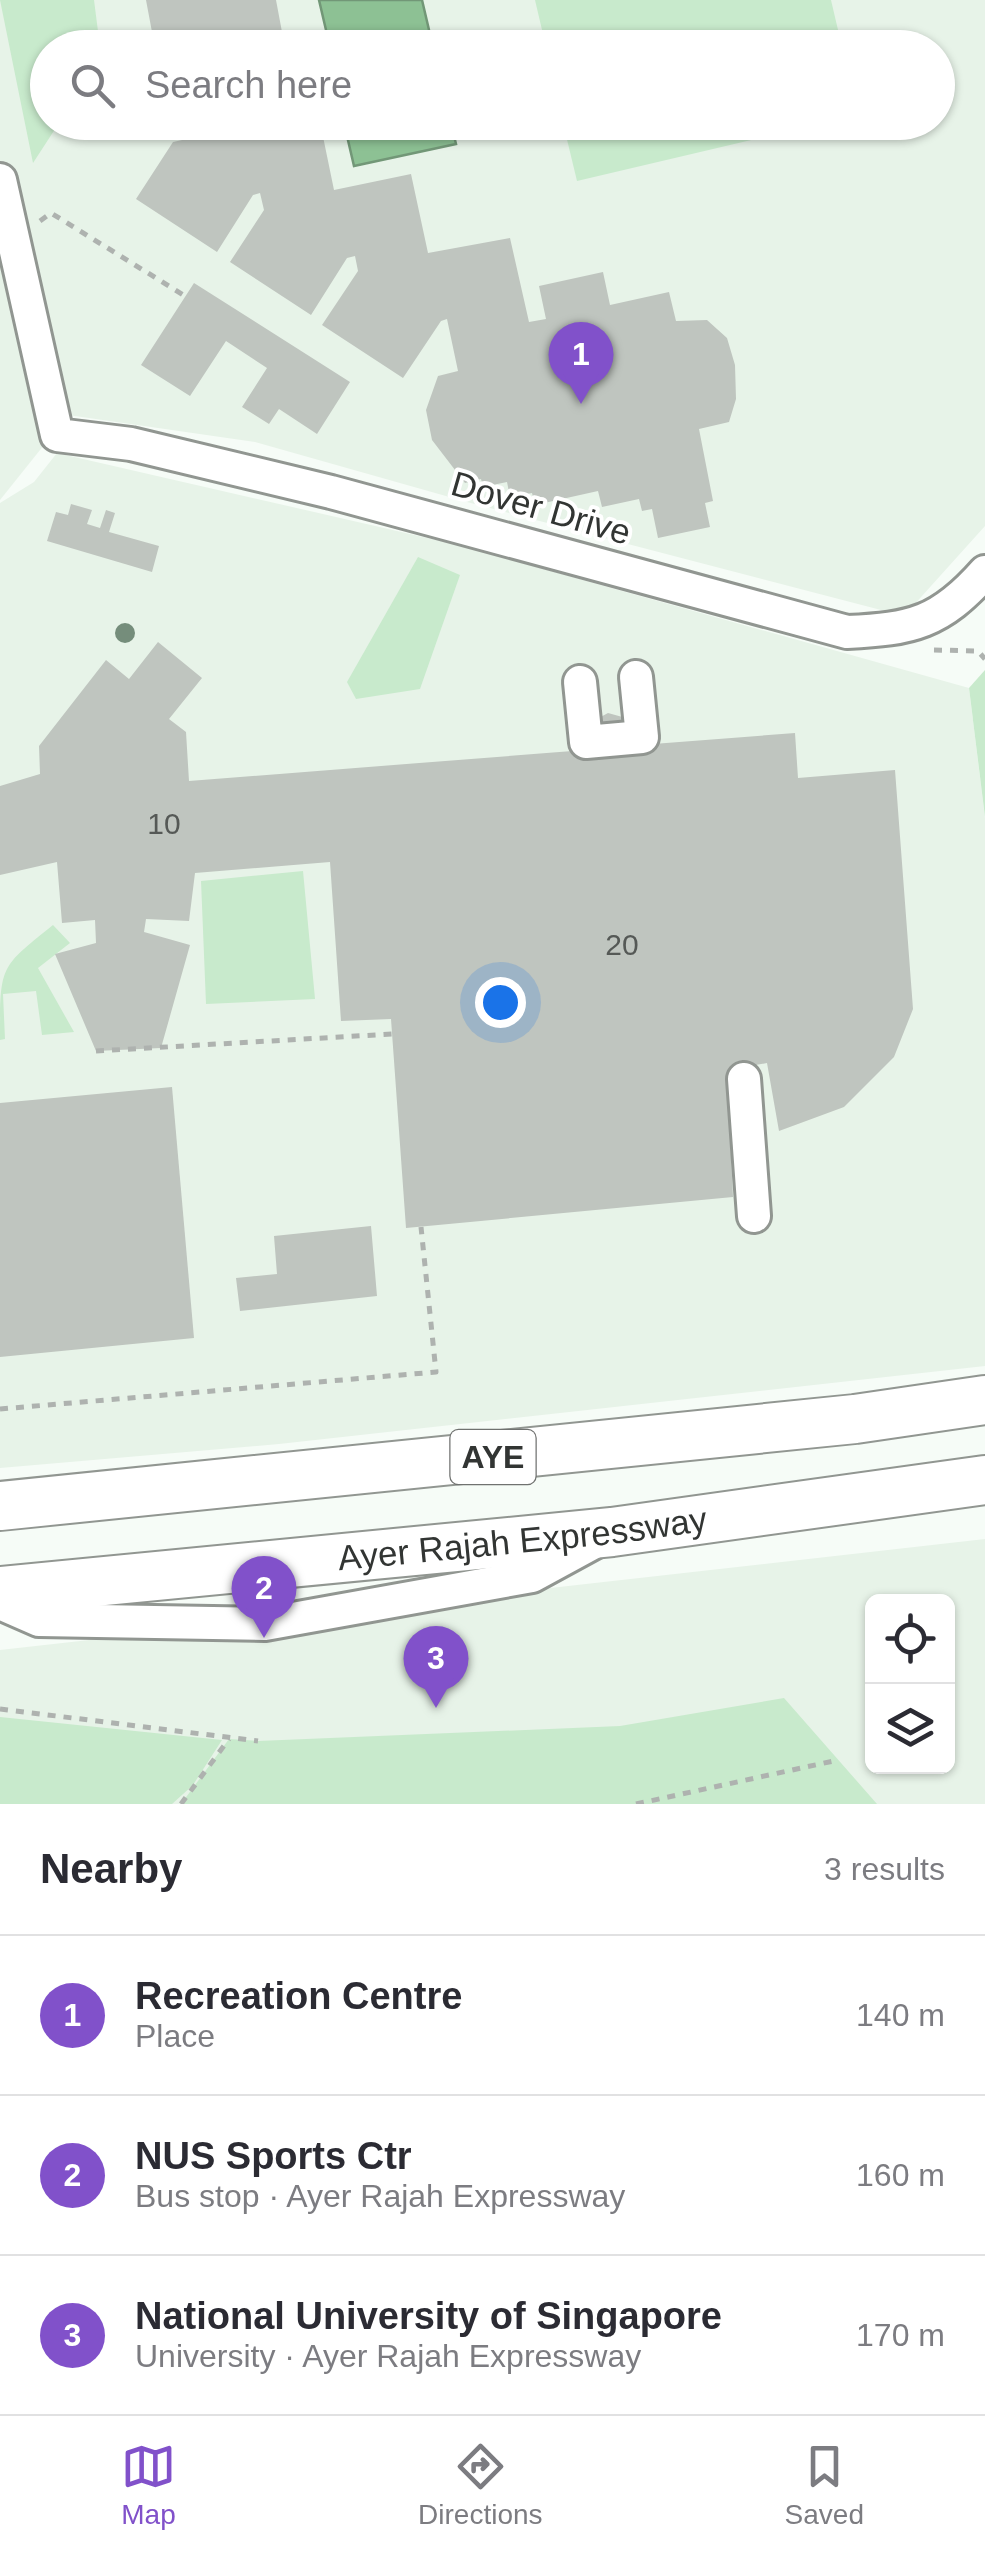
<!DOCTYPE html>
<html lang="en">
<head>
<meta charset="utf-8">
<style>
	:root { --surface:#fff; --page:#f2f2f3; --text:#2b2b33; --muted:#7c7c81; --line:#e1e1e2; --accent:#8151ca }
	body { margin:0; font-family:Arial,sans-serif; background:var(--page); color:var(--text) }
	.controls { position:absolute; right:30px; bottom:30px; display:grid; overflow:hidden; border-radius:15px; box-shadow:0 2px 8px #0004 }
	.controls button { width:90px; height:90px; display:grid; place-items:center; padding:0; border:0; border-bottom:2px solid var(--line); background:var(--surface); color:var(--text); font:50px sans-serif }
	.you { position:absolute; left:500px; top:1002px; width:35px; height:35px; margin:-25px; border:8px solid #fff; border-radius:50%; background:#1a73e8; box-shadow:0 0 0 15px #1a73e833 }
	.badge { display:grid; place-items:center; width:65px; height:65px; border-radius:50%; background:var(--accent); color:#fff; font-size:32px; font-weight:700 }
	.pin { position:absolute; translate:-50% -82px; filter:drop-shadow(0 2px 5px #0008) }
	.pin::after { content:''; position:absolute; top:52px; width:35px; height:30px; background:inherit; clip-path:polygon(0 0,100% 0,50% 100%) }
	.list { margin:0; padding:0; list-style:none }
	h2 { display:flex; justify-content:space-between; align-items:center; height:130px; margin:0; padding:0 40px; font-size:42px }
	h2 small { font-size:32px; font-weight:400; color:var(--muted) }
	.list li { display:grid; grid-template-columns:65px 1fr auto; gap:30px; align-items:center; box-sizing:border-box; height:160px; padding:0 40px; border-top:2px solid var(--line) }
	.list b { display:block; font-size:38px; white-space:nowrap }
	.list p { margin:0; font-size:32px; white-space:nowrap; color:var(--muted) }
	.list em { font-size:32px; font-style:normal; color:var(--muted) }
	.icon { flex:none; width:55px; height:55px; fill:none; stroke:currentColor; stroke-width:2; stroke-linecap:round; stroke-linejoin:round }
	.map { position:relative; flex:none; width:985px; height:1804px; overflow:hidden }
	.search { position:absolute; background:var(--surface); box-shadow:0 2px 8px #0004; left:30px; right:30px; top:30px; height:110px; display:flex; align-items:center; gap:25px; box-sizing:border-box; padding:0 35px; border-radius:55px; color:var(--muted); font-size:38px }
	.sheet { height:610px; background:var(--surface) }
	nav { display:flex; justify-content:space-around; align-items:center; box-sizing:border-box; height:140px; border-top:2px solid var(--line); background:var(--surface); font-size:28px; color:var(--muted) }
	nav a { display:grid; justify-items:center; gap:5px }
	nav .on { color:var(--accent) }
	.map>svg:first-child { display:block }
	.built { fill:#e7f3e8; fill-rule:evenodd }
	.green { fill:#c8eacc }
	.water { fill:#8dc194; stroke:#729777; stroke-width:2.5 }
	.building { fill:#bfc5bf }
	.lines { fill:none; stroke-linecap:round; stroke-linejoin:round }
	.minor-casing { stroke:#919691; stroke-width:38 }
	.highway-casing { stroke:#919691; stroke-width:52 }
	.path { stroke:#aeb2af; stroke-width:5; stroke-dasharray:8 8; stroke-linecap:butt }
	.minor { stroke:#fff; stroke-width:32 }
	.highway { stroke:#fff; stroke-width:48 }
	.tree { fill:#758d7b }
	.labels { text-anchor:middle; stroke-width:8; stroke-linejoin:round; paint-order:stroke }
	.number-label { font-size:30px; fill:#555956 }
	.shield { fill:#fff; stroke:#707270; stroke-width:2.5 }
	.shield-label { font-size:32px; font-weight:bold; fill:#323533 }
	.street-label { font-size:35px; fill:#323533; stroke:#fff }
</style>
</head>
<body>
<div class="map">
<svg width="985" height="1804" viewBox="0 0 985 1804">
	<rect width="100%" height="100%" fill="#f6fcf7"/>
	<g class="built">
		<path d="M0 0H985V526L904 616 467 502 255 442 68 415 0 500ZM48 48H938V122H48Z"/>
		<polygon points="57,453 458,545 969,688 985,818 985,1366 279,1444 0,1468 0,503 34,482"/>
		<path d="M985 1539V1804H0V1650ZM872 1602H948V1766H872Z"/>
	</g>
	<g class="green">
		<polygon points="0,0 94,0 100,47 48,48 48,122 59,123 33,163"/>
		<polygon points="535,0 831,0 842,47 546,47"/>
		<polygon points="563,123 563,122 823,123 577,181"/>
		<polygon points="418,557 460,575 420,689 356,699 347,682"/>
		<polygon points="985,670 985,817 969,688"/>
		<polygon points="303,871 315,999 206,1004 201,881"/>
		<path d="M53 925 70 943 38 968 74 1032 42 1035 36 991 3 994 5 1039 0 1040C0 964 0 968 53 925Z"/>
		<polygon points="784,1698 877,1804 181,1804 229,1739 258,1741 620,1726"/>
		<polygon points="0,1717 222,1740 193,1785 172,1804 0,1804"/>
	</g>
	<g class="water">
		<polygon points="319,0 422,0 433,47 330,47"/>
		<polygon points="344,123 451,123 456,144 354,166"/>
	</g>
	<g class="building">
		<polygon points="146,0 276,0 285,48 155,48"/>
		<polygon points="263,122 320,122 334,190 411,174 428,253 510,238 529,322 546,319 539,286 603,272 610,305 669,292 676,321 707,320 727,338 735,365 736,399 729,422 699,429 713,501 705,503 710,527 658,538 652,509 642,511 639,499 602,507 598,491 535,505 532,493 510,497 507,482 483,487 481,479 465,483 432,440 426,410 438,376 458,371 447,319 441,321 403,378 322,325 358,271 355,256 347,258 311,315 230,262 264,210 260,193 253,195 217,252 136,199 173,142"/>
		<polygon points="194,283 350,382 317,434 279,409 269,424 242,407 267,368 226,341 190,396 141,365"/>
		<polygon points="71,504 92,510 87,524 100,528 106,510 115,513 109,532 159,546 152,572 47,541 56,512 68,515"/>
		<polygon points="158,642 202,678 169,719 186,732 189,781 598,749 595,720 608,713 626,718 627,746 795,733 798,778 895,770 913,1009 894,1057 844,1107 779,1131 767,1063 727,1070 733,1197 406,1228 391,1019 341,1021 330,862 195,873 189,921 146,919 144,932 190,945 161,1048 96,1051 55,954 96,943 95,920 62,923 57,862 0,875 0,786 40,774 39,746 106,660 129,679"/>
		<polygon points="172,1087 194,1338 0,1357 0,1103"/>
		<polygon points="371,1226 377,1296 240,1311 236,1278 277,1274 274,1236"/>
	</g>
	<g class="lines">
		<defs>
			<g id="minor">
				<path d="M0 180 57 435 131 444 331 492 847 632C912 629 940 623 985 572"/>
				<polyline points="580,682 586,742 642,737 636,677"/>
				<polyline points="744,1079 754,1216"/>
				<polyline points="0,1603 39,1620 265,1624 532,1576 600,1539"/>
			</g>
			<g id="highway">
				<polyline points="0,1506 855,1419 985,1400"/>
				<path id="s1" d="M0 1591 612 1532 985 1480"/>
			</g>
		</defs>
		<use href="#minor" class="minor-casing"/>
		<use href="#highway" class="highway-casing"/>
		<g class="path">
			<polyline points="40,221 51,213 185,296"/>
			<polyline points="934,650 978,651 985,659"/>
			<polyline points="96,1051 392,1034"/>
			<polyline points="0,1409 436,1372 421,1227"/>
			<polyline points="0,1709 258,1741"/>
			<polyline points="181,1804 229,1739"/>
			<polyline points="636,1804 838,1760"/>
		</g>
		<use href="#minor" class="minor"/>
		<use href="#highway" class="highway"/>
	</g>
	<circle class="tree" cx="125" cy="633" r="10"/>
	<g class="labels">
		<g class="number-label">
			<text x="164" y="834">10</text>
			<text x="622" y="955">20</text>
		</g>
		<rect class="shield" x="450.5" y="1430" width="85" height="54" rx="8"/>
		<g class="shield-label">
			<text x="493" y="1468">AYE</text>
		</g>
		<g class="street-label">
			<text transform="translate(541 508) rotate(16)" y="12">Dover Drive</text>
			<text dy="12" stroke="none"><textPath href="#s1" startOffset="525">Ayer Rajah Expressway</textPath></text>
		</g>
	</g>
</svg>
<div class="controls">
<button><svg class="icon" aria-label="locate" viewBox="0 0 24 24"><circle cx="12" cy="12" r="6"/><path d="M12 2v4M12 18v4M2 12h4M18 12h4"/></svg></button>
<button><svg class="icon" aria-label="layers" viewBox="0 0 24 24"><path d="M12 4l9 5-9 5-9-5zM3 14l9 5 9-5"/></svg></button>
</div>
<div class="you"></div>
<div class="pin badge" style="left:581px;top:404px">1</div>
<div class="pin badge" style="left:264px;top:1638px">2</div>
<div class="pin badge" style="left:436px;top:1708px">3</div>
<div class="search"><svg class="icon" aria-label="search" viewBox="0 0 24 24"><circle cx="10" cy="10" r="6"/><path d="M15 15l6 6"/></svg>Search here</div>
</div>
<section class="sheet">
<h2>Nearby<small>3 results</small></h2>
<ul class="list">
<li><span class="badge">1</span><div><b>Recreation Centre</b><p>Place</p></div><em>140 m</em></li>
<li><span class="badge">2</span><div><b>NUS Sports Ctr</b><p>Bus stop · Ayer Rajah Expressway</p></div><em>160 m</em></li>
<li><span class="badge">3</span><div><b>National University of Singapore</b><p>University · Ayer Rajah Expressway</p></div><em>170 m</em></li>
</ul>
</section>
<nav>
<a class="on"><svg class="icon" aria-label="map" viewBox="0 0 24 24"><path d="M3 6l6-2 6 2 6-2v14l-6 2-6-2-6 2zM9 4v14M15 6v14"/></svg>Map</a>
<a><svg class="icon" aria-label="directions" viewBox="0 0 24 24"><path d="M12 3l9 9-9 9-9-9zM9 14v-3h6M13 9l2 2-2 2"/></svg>Directions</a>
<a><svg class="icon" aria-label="saved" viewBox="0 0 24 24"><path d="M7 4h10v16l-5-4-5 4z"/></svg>Saved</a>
</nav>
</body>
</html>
